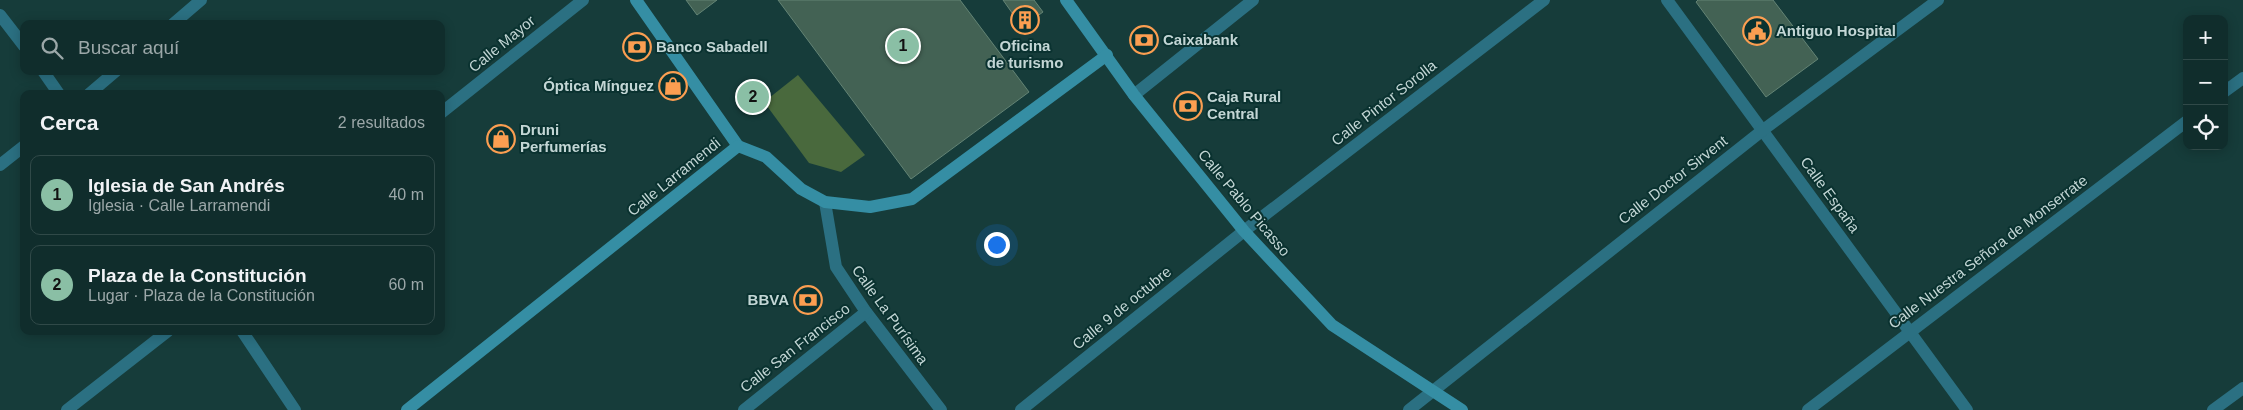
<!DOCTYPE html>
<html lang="es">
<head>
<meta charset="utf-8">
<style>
	:root { --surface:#102d2c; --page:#1e3938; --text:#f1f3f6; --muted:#9ca8a9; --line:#304948; --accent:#8abfa5 }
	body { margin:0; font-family:Arial,sans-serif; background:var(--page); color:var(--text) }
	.controls { position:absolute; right:15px; top:15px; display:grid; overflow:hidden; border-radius:10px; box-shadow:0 2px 12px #0003 }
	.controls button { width:45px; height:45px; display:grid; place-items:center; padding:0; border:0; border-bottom:1px solid var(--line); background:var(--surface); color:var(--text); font:25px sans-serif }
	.you { position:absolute; left:996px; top:244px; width:18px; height:18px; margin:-12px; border:4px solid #fff; border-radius:50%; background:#1a73e8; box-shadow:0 0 0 8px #1a73e833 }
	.badge { display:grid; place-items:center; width:32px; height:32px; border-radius:50%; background:var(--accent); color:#111; font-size:16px; font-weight:700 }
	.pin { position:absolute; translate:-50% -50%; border:2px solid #fff; box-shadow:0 1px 5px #0006 }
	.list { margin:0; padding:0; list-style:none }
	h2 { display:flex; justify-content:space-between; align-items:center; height:65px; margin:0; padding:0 20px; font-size:21px }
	h2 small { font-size:16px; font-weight:400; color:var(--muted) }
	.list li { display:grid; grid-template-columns:32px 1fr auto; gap:15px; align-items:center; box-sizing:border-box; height:80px; margin:0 10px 10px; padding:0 10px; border:1px solid var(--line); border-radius:10px }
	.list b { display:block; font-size:19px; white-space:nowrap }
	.list p { margin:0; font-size:16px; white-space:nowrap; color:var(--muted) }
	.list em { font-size:16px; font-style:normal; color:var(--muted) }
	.icon { flex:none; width:28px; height:28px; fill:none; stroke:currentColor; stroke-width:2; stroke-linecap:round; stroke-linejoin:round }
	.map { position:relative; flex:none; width:2243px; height:410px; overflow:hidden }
	.search { position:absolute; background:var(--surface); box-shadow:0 2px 12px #0003; left:20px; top:20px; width:425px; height:55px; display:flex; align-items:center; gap:12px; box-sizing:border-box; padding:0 18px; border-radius:10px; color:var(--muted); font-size:19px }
	.panel { position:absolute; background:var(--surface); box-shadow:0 2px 12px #0003; left:20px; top:90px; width:425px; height:245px; border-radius:10px }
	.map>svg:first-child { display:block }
	.green { fill:#49693d }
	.building { fill:#436254; stroke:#648475 }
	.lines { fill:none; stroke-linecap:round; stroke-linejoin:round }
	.street { stroke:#2b7082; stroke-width:12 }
	.secondary { stroke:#358ea4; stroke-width:12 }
	.labels { text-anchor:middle; stroke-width:4; stroke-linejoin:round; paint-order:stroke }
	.poi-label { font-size:15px; font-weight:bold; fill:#c3d6d5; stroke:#0a3230; text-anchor:start }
	.street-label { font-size:15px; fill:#c3d6d5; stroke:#0a3230 }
</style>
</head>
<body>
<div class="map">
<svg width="2243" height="410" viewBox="0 0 2243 410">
	<rect width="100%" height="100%" fill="#163c3a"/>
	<polygon class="green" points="798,75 865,155 841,172 809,163 764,102"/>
	<g class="building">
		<polygon points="686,0 717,0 697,15"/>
		<polygon points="778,0 960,0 1029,92 911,179"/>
		<polygon points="1003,0 1034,0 1043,12 1022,27"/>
		<polygon points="1698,0 1773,0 1818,59 1766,97 1696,2"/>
	</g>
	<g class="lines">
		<g class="street">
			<polyline points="1667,0 1967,410"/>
			<polyline points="0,15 24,46"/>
			<polyline points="173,24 201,0"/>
			<polyline points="43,71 59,94"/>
			<polyline points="2224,92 2243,78"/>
			<polyline points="89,94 116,71"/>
			<polyline points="1134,95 1253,0"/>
			<polyline points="441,113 583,0"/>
			<polyline points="0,165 24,146"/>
			<polyline points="825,202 836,267 866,312 941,410"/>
			<polyline points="242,331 295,410"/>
			<polyline points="67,410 168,331"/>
			<polyline points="744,410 866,312"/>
			<polyline points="1021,410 1244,231 1544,0"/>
			<polyline points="1409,410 1763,130 1938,0"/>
			<polyline points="1808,410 2187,121"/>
			<polyline points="2213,410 2243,388"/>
		</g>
		<g class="secondary">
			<polyline points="636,0 738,146"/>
			<polyline points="1066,0 1134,95 1244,231 1332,325 1462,410"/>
			<polyline points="738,146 766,157 801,189 825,202 870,207 912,199 1107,55"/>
			<polyline points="407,410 738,146"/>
		</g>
	</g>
	<defs>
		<symbol id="building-ring" viewBox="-11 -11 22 22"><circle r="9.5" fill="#0a3230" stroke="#fb9e51" stroke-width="1.5"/><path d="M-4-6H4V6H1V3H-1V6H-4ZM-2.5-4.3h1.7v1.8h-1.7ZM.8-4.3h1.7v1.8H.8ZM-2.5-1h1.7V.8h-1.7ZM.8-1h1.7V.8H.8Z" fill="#fb9e51"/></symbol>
		<symbol id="civic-ring" viewBox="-11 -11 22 22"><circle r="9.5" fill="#0a3230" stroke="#fb9e51" stroke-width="1.5"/><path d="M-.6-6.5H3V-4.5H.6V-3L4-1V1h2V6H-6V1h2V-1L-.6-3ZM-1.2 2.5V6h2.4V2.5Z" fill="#fb9e51"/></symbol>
		<symbol id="bank-ring" viewBox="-11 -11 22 22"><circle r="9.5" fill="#0a3230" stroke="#fb9e51" stroke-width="1.5"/><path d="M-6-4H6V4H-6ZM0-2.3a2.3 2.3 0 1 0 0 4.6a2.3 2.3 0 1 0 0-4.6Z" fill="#fb9e51"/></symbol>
		<symbol id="shop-ring" viewBox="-11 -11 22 22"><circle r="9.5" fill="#0a3230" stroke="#fb9e51" stroke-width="1.5"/><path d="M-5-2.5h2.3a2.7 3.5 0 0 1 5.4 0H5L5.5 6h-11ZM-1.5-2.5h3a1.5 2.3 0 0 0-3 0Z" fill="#fb9e51"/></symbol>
	</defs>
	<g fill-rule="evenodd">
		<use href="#building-ring" x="1009" y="4" width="32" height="32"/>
		<use href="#civic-ring" x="1741" y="15" width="32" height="32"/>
		<use href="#bank-ring" x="1128" y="24" width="32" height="32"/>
		<use href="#bank-ring" x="621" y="31" width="32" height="32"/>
		<use href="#shop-ring" x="657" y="70" width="32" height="32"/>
		<use href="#bank-ring" x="1172" y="90" width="32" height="32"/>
		<use href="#shop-ring" x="485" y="123" width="32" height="32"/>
		<use href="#bank-ring" x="792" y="284" width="32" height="32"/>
	</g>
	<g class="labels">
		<g class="poi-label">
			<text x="1776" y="36">Antiguo Hospital</text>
			<text x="1163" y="45">Caixabank</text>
			<text x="1025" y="51" text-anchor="middle">Oficina<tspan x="1025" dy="17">de turismo</tspan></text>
			<text x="656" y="52">Banco Sabadell</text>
			<text x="654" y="91" text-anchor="end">Óptica Mínguez</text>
			<text x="1207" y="102">Caja Rural<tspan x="1207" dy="17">Central</tspan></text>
			<text x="520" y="135">Druni<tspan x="520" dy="17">Perfumerías</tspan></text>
			<text x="789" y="305" text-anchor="end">BBVA</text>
		</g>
		<g class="street-label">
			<text transform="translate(502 44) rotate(-39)" y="5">Calle Mayor</text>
			<text transform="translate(1384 103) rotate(-38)" y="5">Calle Pintor Sorolla</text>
			<text transform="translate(674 177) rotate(-39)" y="5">Calle Larramendi</text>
			<text transform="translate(1673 180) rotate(-38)" y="5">Calle Doctor Sirvent</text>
			<text transform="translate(1830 195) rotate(54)" y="5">Calle España</text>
			<text transform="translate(1244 203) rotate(50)" y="5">Calle Pablo Picasso</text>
			<text transform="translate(1988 252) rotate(-37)" y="5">Calle Nuestra Señora de Monserrate</text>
			<text transform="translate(1122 308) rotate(-39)" y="5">Calle 9 de octubre</text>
			<text transform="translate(890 315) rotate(54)" y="5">Calle La Purísima</text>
			<text transform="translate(795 348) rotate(-38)" y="5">Calle San Francisco</text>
		</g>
	</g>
</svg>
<div class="controls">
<button>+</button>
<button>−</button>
<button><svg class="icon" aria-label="locate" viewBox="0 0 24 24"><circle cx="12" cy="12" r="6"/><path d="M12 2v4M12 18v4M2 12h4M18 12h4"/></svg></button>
</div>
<div class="you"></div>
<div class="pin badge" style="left:903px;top:46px">1</div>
<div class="pin badge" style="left:753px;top:97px">2</div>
<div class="search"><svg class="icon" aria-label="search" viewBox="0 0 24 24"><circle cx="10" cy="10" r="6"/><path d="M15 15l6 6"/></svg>Buscar aquí</div>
<section class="panel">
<h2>Cerca<small>2 resultados</small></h2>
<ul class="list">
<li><span class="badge">1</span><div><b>Iglesia de San Andrés</b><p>Iglesia · Calle Larramendi</p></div><em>40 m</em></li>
<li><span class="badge">2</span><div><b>Plaza de la Constitución</b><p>Lugar · Plaza de la Constitución</p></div><em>60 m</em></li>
</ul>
</section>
</div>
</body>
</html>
